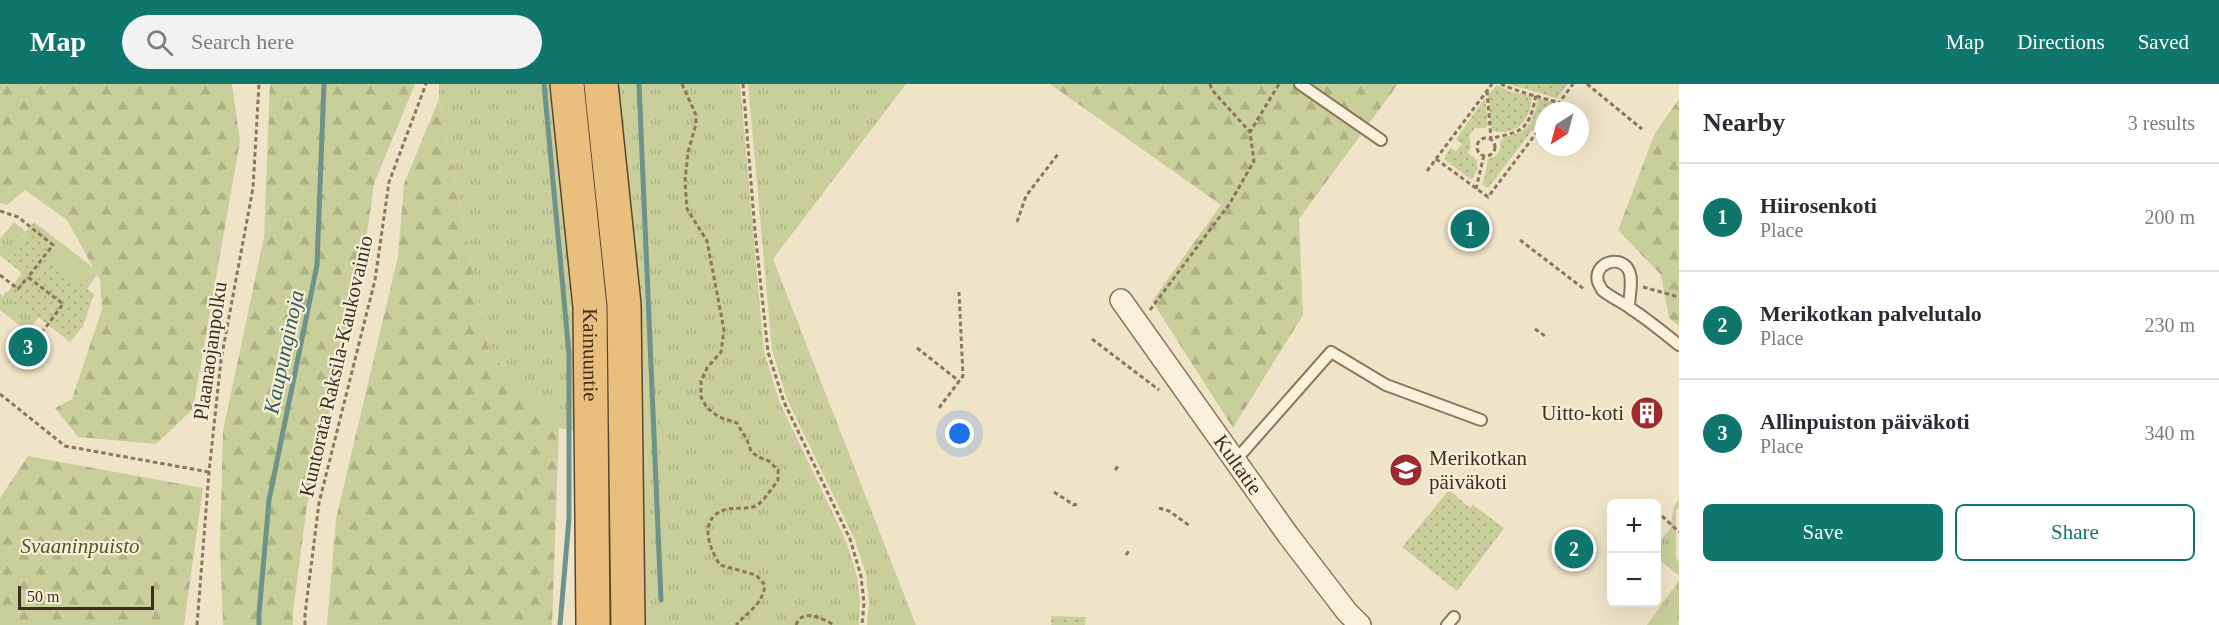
<!DOCTYPE html>
<html lang="en">
<head>
<meta charset="utf-8">
<style>
	:root { --surface:#fff; --page:#f2f2f3; --text:#2b2b33; --muted:#7c7c81; --line:#e1e1e2; --accent:#0f766e }
	body { margin:0; font-family:Georgia,serif; background:var(--page); color:var(--text) }
	.controls { position:absolute; right:18px; bottom:18px; display:grid; overflow:hidden; border-radius:9px; box-shadow:0 6px 24px #0002 }
	.controls button { width:54px; height:54px; display:grid; place-items:center; padding:0; border:0; border-bottom:2px solid var(--line); background:var(--surface); color:var(--text); font:30px sans-serif }
	.compass { position:absolute; left:1535px; top:18px; width:54px; height:54px; border-radius:50%; background:var(--surface); box-shadow:0 6px 24px #0002; rotate:216deg }
	.scale { position:absolute; left:18px; bottom:15px; width:136px; box-sizing:border-box; padding-left:6px; border:3px solid #3d2e20; border-top:0; font-size:16px; line-height:21px; white-space:nowrap; color:#3d2e20; -webkit-text-stroke:4px #f7eed8; paint-order:stroke }
	.you { position:absolute; left:960px; top:350px; width:21px; height:21px; margin:-15px; border:4px solid #fff; border-radius:50%; background:#1a73e8; box-shadow:0 0 0 9px #1a73e833 }
	.badge { display:grid; place-items:center; width:39px; height:39px; border-radius:50%; background:var(--accent); color:#fff; font-size:20px; font-weight:700 }
	.pin { position:absolute; translate:-50% -50%; border:3px solid #fff; box-shadow:0 2px 6px #0006 }
	.list { margin:0; padding:0; list-style:none }
	h2 { display:flex; justify-content:space-between; align-items:center; height:78px; margin:0; padding:0 24px; font-size:26px }
	h2 small { font-size:20px; font-weight:400; color:var(--muted) }
	.list li { display:grid; grid-template-columns:39px 1fr auto; gap:18px; align-items:center; box-sizing:border-box; height:108px; padding:0 24px; border-top:2px solid var(--line) }
	.list b { display:block; font-size:22px; white-space:nowrap }
	.list p { margin:0; font-size:20px; white-space:nowrap; color:var(--muted) }
	.list em { font-size:20px; font-style:normal; color:var(--muted) }
	.actions { display:flex; gap:12px; padding:18px 24px }
	.actions a { flex:1; padding:14px 0; border:2px solid var(--accent); border-radius:9px; text-align:center; font-size:21px; color:var(--accent) }
	.actions .main { background:var(--accent); color:#fff }
	.icon { flex:none; width:33px; height:33px; fill:none; stroke:currentColor; stroke-width:2; stroke-linecap:round; stroke-linejoin:round }
	.map { position:relative; flex:none; width:1679px; height:541px; overflow:hidden }
	header { display:flex; align-items:center; gap:36px; box-sizing:border-box; height:84px; padding:0 30px; background:var(--accent); color:#fff }
	header strong { font-size:28px }
	nav { display:flex; gap:33px; margin-inline-start:auto; font-size:21px }
	.search { width:420px; height:54px; background:var(--page); display:flex; align-items:center; gap:15px; box-sizing:border-box; padding:0 21px; border-radius:33px; color:var(--muted); font-size:22px }
	main { display:flex }
	aside { flex:1; background:var(--surface) }
	.map>svg:first-child { display:block }
	.grass { fill:url(#grass-tufts) }
	.forest { fill:url(#forest-firs) }
	.park { fill:url(#park-dots) }
	.pitch { fill:#c9cf9b }
	.lines { fill:none; stroke-linecap:round; stroke-linejoin:round }
	.stream { stroke:#6f938a; stroke-width:5 }
	.service-casing { stroke:#8d765c; stroke-width:14 }
	.minor-casing { stroke:#8d765c; stroke-width:24 }
	.trunk-casing { stroke:#5b4430; stroke-width:36 }
	.path { stroke:#8d765c; stroke-width:3; stroke-dasharray:4.5 3; stroke-linecap:butt }
	.service { stroke:#faf1dc; stroke-width:10 }
	.minor { stroke:#faf1dc; stroke-width:21 }
	.trunk { stroke:#eabe7c; stroke-width:33 }
	.labels { text-anchor:middle; stroke-width:4.5; stroke-linejoin:round; paint-order:stroke }
	.street-label { font-size:21px; fill:#3d2e20; stroke:#f7eed8 }
	.poi-label { font-size:21px; fill:#3d2e20; stroke:#f7eed8; text-anchor:end }
	.park-label { font-size:21px; font-style:italic; fill:#4d5a26; stroke:#f7eed8 }
	.water-label { font-size:22px; font-style:italic; fill:#2f5d5a; stroke:#f7eed8 }
</style>
</head>
<body>
<header>
<strong>Map</strong>
<div class="search"><svg class="icon" aria-label="search" viewBox="0 0 24 24"><circle cx="10" cy="10" r="6"/><path d="M15 15l6 6"/></svg>Search here</div>
<nav><a>Map</a><a>Directions</a><a>Saved</a></nav>
</header>
<main>
<div class="map">
<svg width="1679" height="541" viewBox="0 0 1679 541">
	<defs>
		<pattern id="grass-tufts" width="24" height="20" patternUnits="userSpaceOnUse" patternTransform="scale(1.5)"><rect width="24" height="20" fill="#c9cf9b"/><path d="M3 7l-1-3M5 7V3M7 7l1-3M15 17l-1-3M17 17v-4M19 17l1-3" fill="none" stroke="#aeb285"/></pattern>
		<pattern id="forest-firs" width="22" height="20" patternUnits="userSpaceOnUse" patternTransform="scale(1.5)"><rect width="22" height="20" fill="#c9cf9b"/><path d="M5 1l3.5 6h-7zM16 11l3.5 6h-7z" fill="#aeb285"/></pattern>
		<pattern id="park-dots" width="8" height="8" patternUnits="userSpaceOnUse" patternTransform="scale(1.5)"><rect width="8" height="8" fill="#c9cf9b"/><path d="M2 2h.1M6 6h.1" fill="none" stroke="#aeb285" stroke-width="1.8" stroke-linecap="round"/></pattern>
	</defs>
	<rect width="100%" height="100%" fill="#f0e4c8"/>
	<g class="grass">
		<polygon points="439,0 561,0 583,348 559,344 489,268 439,15"/>
		<polygon points="617,0 740,0 764,268 780,319 846,457 857,492 860,517 859,541 642,541"/>
		<polygon points="748,0 906,0 773,175 916,541 867,541 869,519 866,490 854,454 787,315 772,266"/>
		<polygon points="14,138 26,148 21,154 23,157 7,177 0,172 0,155"/>
		<polygon points="6,207 14,215 19,225 23,220 39,233 27,247 0,226 0,210 3,212"/>
		<polygon points="1679,415 1679,423 1676,427 1676,473 1679,480 1679,492 1657,474 1656,463 1670,445 1674,422"/>
		<polygon points="1679,496 1679,541 1647,541"/>
	</g>
	<g class="forest">
		<polygon points="0,0 232,0 240,57 193,325 156,360 78,353 55,324 72,315 102,225 100,196 67,136 25,106 7,121 0,119"/>
		<polygon points="270,0 415,0 374,100 358,212 307,421 293,528 293,541 223,541 220,462 223,347 264,153"/>
		<polygon points="1050,0 1398,0 1299,135 1303,231 1233,344 1152,217 1221,121"/>
		<polygon points="439,15 489,268 559,344 552,541 327,541 336,435 398,172 404,100"/>
		<polygon points="1679,15 1679,242 1669,234 1661,191 1618,146 1655,49"/>
		<polygon points="28,372 203,404 184,541 0,541 0,414"/>
	</g>
	<g class="park">
		<polygon points="1508,0 1568,0 1557,14"/>
		<path d="M1497 1 1511 8 1532 12C1530 35 1519 53 1493 47L1491 44 1488 11Z"/>
		<polygon points="1485,14 1488,41 1486,44 1475,44 1469,52 1471,64 1468,69 1477,76 1478,85 1471,96 1444,75 1450,64 1456,67 1462,60 1456,55"/>
		<path d="M1538 15 1551 17 1553 20 1547 27H1544V31L1488 104 1483 101 1488 75 1495 72 1500 67V58L1504 53C1528 49 1534 37 1538 15Z"/>
		<polygon points="34,138 60,158 48,175 94,210 83,242 70,258 23,221 19,225 11,219 14,215 7,209 22,189 7,177 23,157 21,155"/>
		<polygon points="1449,406 1470,424 1473,421 1504,444 1457,507 1402,463"/>
		<polygon points="1051,532 1086,533 1085,541 1051,541"/>
	</g>
	<polygon class="pitch" points="60,158 99,188 87,205 47,175"/>
	<g class="lines">
		<g class="stream">
			<polyline points="544,0 569,270 569,434 560,541"/>
			<polyline points="639,0 661,516"/>
			<polyline points="259,541 259,530 269,416 317,181 324,0"/>
		</g>
		<defs>
			<g id="service">
				<polyline points="1300,0 1381,56"/>
				<path d="M1629 223C1629 212 1634 195 1628 185 1618 170 1593 180 1598 198 1598 199 1602 205 1602 206 1610 213 1622 218 1630 224 1647 235 1663 248 1679 261"/>
				<polyline points="1234,378 1331,268 1386,301 1481,336"/>
				<polyline points="1447,541 1454,533"/>
			</g>
			<g id="minor">
				<path id="s1" d="M1121 216 1288 451 1347 528 1360 541"/>
			</g>
			<g id="trunk">
				<path id="s2" d="M567 0 590 223 593 541"/>
				<polyline points="601,0 624,221 628,541"/>
			</g>
		</defs>
		<use href="#service" class="service-casing"/>
		<use href="#minor" class="minor-casing"/>
		<use href="#trunk" class="trunk-casing"/>
		<g class="path">
			<path d="M682 0 696 31V40L688 68 685 97 687 125 707 157 724 246 721 268 707 284 701 297V313L707 324 719 333 737 339 747 356 751 367 758 373 769 377 778 386V396C772 404 765 416 757 421 747 427 734 422 724 426 698 435 709 464 720 481L756 491 765 501C762 521 749 527 736 541"/>
			<polyline points="743,0 755,147 768,268 784,318 850,455 861,492 864,519 862,541"/>
			<polyline points="1210,0 1212,6 1250,48"/>
			<path d="M1501 0C1517 8 1541 13 1559 19"/>
			<polyline points="1587,0 1642,45"/>
			<path d="M1487 7 1491 55C1499 52 1508 51 1515 48 1530 43 1533 25 1536 11"/>
			<polyline points="1553,27 1573,0"/>
			<circle cx="1486" cy="63" r="9"/>
			<polyline points="1436,75 1488,113 1544,39"/>
			<polyline points="1427,87 1492,0"/>
			<polyline points="1476,105 1484,71"/>
			<polyline points="0,127 18,133 53,161 28,193 63,220 37,255"/>
			<polyline points="1017,138 1026,112 1058,70"/>
			<polyline points="1520,156 1584,205"/>
			<polyline points="0,191 18,205 28,193"/>
			<polyline points="1643,203 1679,213"/>
			<polyline points="1150,226 1230,119 1254,77 1250,48 1279,0"/>
			<polyline points="1535,245 1545,252"/>
			<polyline points="1092,255 1159,306"/>
			<polyline points="917,264 959,297"/>
			<polyline points="0,310 65,362 209,388"/>
			<polyline points="939,324 963,292 959,208"/>
			<polyline points="1115,386 1119,381"/>
			<polyline points="1054,408 1074,421 1079,419"/>
			<polyline points="1159,424 1169,427 1190,442"/>
			<polyline points="1662,432 1679,448"/>
			<polyline points="1126,471 1130,465"/>
			<polyline points="197,541 209,388 221,276 253,104 259,0"/>
			<polyline points="305,541 305,530 319,419 375,196 389,98 426,0"/>
			<path d="M796 541C802 524 822 534 834 541"/>
		</g>
		<use href="#service" class="service"/>
		<use href="#minor" class="minor"/>
		<use href="#trunk" class="trunk"/>
	</g>
	<defs>
		<symbol id="building-disc" viewBox="-11 -11 22 22"><circle r="9.5" fill="#9e2a2b" stroke="#f7eed8"/><path d="M-4-6H4V6H1V3H-1V6H-4ZM-2.5-4.3h1.7v1.8h-1.7ZM.8-4.3h1.7v1.8H.8ZM-2.5-1h1.7V.8h-1.7ZM.8-1h1.7V.8H.8Z" fill="#fff"/></symbol>
		<symbol id="school-disc" viewBox="-11 -11 22 22"><circle r="9.5" fill="#9e2a2b" stroke="#f7eed8"/><path d="M0-5L7-2L0 1L-7-2ZM-4 1L0 2.5L4 1V4Q0 6-4 4Z" fill="#fff"/></symbol>
	</defs>
	<g fill-rule="evenodd">
		<use href="#building-disc" x="1628" y="310" width="38" height="38"/>
		<use href="#school-disc" x="1387" y="367" width="38" height="38"/>
	</g>
	<g class="labels">
		<g class="street-label">
			<text transform="translate(210 267) rotate(-82)" y="7">Plaanaojanpolku</text>
			<text dy="7" stroke="none"><textPath href="#s2" startOffset="272">Kainuuntie</textPath></text>
			<text transform="translate(336 282) rotate(-77)" y="7">Kuntorata Raksila-Kaukovainio</text>
			<text dy="7" stroke="none"><textPath href="#s1" startOffset="202">Kultatie</textPath></text>
		</g>
		<g class="poi-label">
			<text x="1624" y="336">Uitto-koti</text>
			<text x="1429" y="381" text-anchor="start">Merikotkan<tspan x="1429" dy="24">päiväkoti</tspan></text>
		</g>
		<g class="park-label">
			<text x="80" y="469">Svaaninpuisto</text>
		</g>
		<g class="water-label">
			<text transform="translate(283 268) rotate(-78)" y="8">Kaupunginoja</text>
		</g>
	</g>
</svg>
<div class="controls">
<button>+</button>
<button>−</button>
</div>
<svg class="compass" viewBox="-18 -18 36 36"><path d="M0-13l5 13h-10z" fill="#e53935"/><path d="M0 13l5-13h-10z" fill="#7c7c81"/></svg>
<div class="scale">50 m</div>
<div class="you"></div>
<div class="pin badge" style="left:1470px;top:145px">1</div>
<div class="pin badge" style="left:1574px;top:465px">2</div>
<div class="pin badge" style="left:28px;top:263px">3</div>
</div>
<aside>
<h2>Nearby<small>3 results</small></h2>
<ul class="list">
<li><span class="badge">1</span><div><b>Hiirosenkoti</b><p>Place</p></div><em>200 m</em></li>
<li><span class="badge">2</span><div><b>Merikotkan palvelutalo</b><p>Place</p></div><em>230 m</em></li>
<li><span class="badge">3</span><div><b>Allinpuiston päiväkoti</b><p>Place</p></div><em>340 m</em></li>
</ul>
<div class="actions"><a class="main">Save</a><a>Share</a></div>
</aside>
</main>
</body>
</html>
